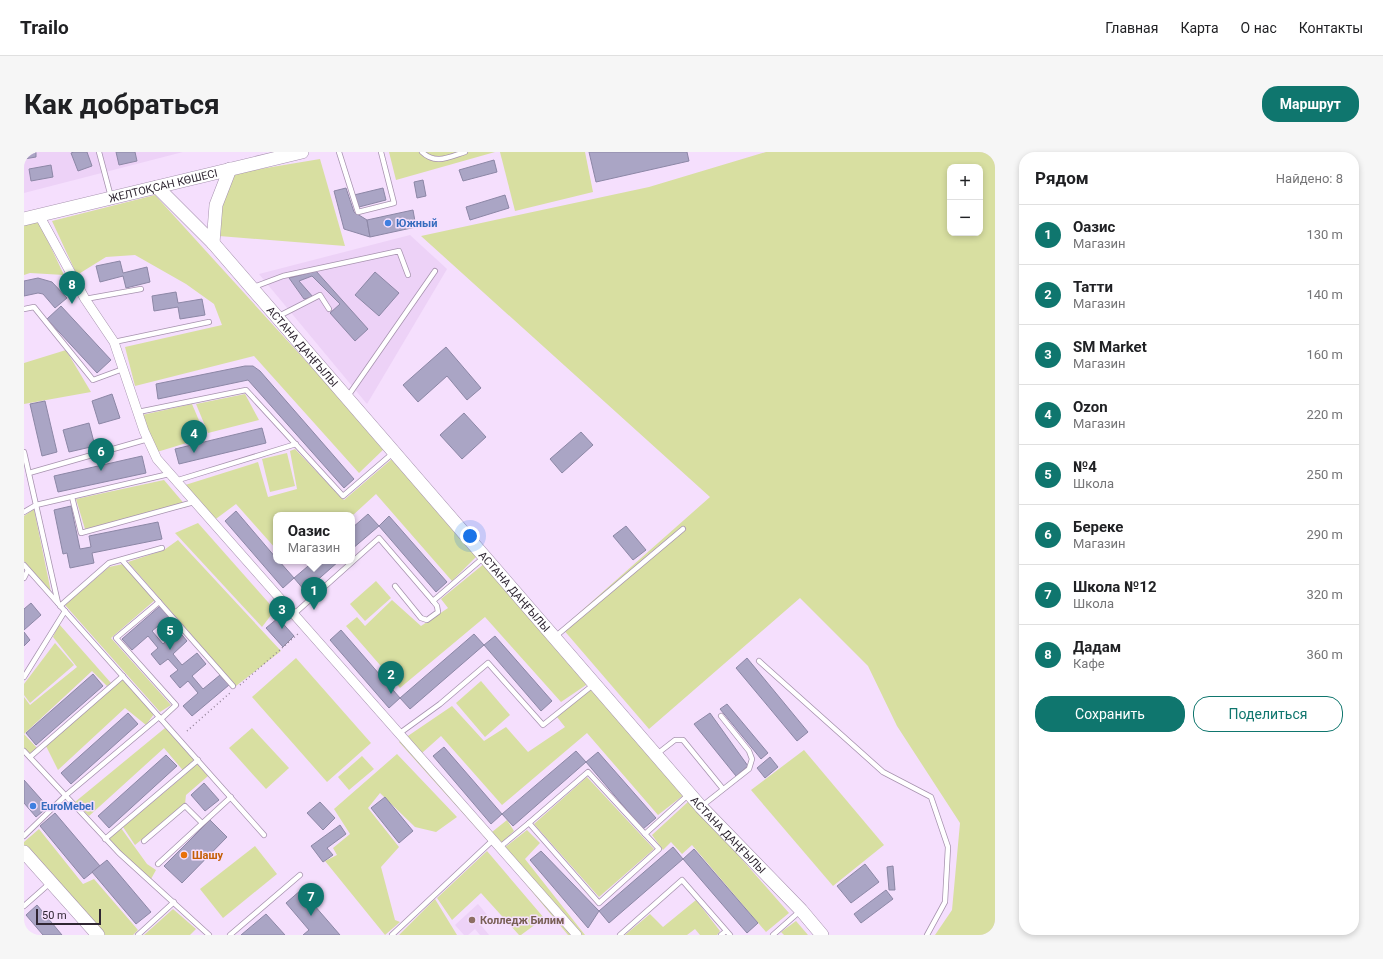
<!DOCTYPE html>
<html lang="ru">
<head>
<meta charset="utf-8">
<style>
	:root { --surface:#fff; --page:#f6f6f6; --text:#202124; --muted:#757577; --line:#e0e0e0; --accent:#0f766e }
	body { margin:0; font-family:Roboto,sans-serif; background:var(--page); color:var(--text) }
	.controls { position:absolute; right:12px; top:12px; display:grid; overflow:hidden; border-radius:8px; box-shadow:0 2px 6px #0003 }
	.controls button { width:36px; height:36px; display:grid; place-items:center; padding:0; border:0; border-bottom:1px solid var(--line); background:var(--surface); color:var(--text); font:20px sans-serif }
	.scale { position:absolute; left:12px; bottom:10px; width:65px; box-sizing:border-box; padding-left:4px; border:2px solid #2f2632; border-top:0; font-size:11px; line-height:14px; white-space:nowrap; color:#2f2632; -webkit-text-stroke:3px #f5dffd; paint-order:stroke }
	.you { position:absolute; left:446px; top:384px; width:14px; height:14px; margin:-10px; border:3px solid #fff; border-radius:50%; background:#1a73e8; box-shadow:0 0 0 6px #1a73e833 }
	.badge { display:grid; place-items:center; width:26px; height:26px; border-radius:50%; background:var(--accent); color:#fff; font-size:13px; font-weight:700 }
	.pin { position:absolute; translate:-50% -33px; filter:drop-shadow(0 1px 2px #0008) }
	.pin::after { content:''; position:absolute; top:21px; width:14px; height:12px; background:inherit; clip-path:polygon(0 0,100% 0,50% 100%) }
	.popup { position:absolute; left:249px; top:360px; width:82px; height:52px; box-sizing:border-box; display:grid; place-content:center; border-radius:8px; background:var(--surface); filter:drop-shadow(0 1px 3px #0005); font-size:13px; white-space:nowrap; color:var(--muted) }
	.popup b { font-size:15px; color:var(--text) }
	.popup::after { content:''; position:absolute; left:50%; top:100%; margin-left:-8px; border:8px solid transparent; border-top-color:var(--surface) }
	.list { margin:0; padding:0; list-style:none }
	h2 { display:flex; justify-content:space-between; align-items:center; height:52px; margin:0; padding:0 16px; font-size:17px }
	h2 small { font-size:13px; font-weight:400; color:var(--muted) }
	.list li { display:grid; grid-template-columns:26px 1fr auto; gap:12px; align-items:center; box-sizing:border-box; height:60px; padding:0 16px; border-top:1px solid var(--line) }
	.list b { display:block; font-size:15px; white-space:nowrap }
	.list p { margin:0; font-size:13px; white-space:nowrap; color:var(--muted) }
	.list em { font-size:13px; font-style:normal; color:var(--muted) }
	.actions { display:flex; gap:8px; padding:12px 16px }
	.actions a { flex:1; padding:9px 0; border:1px solid var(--accent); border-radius:16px; text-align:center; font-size:14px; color:var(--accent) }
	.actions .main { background:var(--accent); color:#fff }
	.map { position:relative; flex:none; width:971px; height:783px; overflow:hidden; border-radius:16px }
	header { display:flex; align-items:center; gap:24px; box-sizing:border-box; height:56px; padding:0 20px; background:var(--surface); border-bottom:1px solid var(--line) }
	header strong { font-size:19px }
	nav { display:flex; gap:22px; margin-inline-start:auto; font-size:14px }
	.intro { display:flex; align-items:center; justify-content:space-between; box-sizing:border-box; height:96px; padding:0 24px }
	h1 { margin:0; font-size:28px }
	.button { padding:10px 18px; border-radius:16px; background:var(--accent); color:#fff; font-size:14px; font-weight:700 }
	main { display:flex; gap:24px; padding:0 24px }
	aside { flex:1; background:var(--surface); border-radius:16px; box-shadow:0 2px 6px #0003 }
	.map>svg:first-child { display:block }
	.built { fill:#edd2f7 }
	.green { fill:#d8dfa1; fill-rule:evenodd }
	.building { fill:#aaa5c5; stroke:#8c87a6 }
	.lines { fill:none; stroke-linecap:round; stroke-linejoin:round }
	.lane-casing { stroke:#a793af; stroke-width:6 }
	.street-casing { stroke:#a793af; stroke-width:10 }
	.secondary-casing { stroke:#a793af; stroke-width:14 }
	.path { stroke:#95859a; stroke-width:1.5; stroke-dasharray:1 3; stroke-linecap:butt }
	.lane { stroke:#fff; stroke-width:4.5 }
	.street { stroke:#fff; stroke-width:9 }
	.secondary { stroke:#fff; stroke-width:13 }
	.shop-dot { fill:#3f7fe0; stroke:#f5dffd; stroke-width:1.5 }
	.food-dot { fill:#e8710a; stroke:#f5dffd; stroke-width:1.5 }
	.education-dot { fill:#8d6e63; stroke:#f5dffd; stroke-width:1.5 }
	.labels { text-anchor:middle; stroke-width:3; stroke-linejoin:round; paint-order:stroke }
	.street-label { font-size:11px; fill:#2f2632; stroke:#f5dffd }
	.shop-label { font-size:11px; font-weight:bold; fill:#366cbe; stroke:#f5dffd; text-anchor:start }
	.food-label { font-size:11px; font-weight:bold; fill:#c56008; stroke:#f5dffd; text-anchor:start }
	.education-label { font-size:11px; font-weight:bold; fill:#785e54; stroke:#f5dffd; text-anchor:start }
</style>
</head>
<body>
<header>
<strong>Trailo</strong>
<nav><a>Главная</a><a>Карта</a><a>О нас</a><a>Контакты</a></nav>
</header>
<div class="intro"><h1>Как добраться</h1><a class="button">Маршрут</a></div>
<main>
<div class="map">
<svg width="971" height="783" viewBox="0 0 971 783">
	<rect width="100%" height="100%" fill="#f5dffd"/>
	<g class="built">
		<polygon points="0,0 159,0 0,41"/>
		<polygon points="386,83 423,117 343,252 235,122"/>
		<polygon points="454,752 465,765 456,772 465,783 456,783 451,777 444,783 440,783 431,773"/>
	</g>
	<g class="green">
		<polygon points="365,0 471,0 372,28"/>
		<polygon points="476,0 561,0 569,40 491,59"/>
		<path d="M742 0H971V783H911L928 758 936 671 873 574 844 514 776 446 625 577 538 476 686 345 397 84 625 35ZM926 15H956V81H926Z"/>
		<polygon points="296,7 321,94 195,84 196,53 207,22"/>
		<polygon points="131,43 361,296 335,321 230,204 111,234 101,195 198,173 190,152 162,132 111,103 82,105 53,123 28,69"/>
		<polygon points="14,68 40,123 6,121 0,123 0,72"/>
		<polygon points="42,198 67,240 0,252 0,211"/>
		<polygon points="221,242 235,268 184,281 172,252"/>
		<polygon points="168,252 182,285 133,300 118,263"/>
		<polygon points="271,297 320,348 369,306 454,403 428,429 352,342 328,364 252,363 252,397 212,352 185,372 158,334 234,310 244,345 273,337 266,299"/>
		<polygon points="263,301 271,334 246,340 238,307"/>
		<polygon points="140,328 163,355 61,377 52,347"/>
		<polygon points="10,357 27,440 0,409 0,364"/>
		<polygon points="174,371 251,458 238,475 151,381"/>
		<polygon points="154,388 257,499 212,534 104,410 140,398"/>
		<polygon points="461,411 565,531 537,550 461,465 376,536 322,474 333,465 341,474 368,448 397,474 424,456 417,447"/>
		<polygon points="99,412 131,448 87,486 147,553 136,560 41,453 85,415"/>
		<polygon points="352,429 367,446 341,469 326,452"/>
		<polygon points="35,472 87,531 83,534 68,519 0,582 13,596 6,603 0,596 0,545 6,553 53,515 29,485"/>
		<polygon points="31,491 50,513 6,551 0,543 0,532"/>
		<polygon points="272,506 347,591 303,630 228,545"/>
		<polygon points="99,527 130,562 122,573 101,556 34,618 22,594"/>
		<polygon points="457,529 486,563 461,585 432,551"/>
		<polygon points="569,536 661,642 634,663 563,581 478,653 417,584 398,601 468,680 483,668 490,679 471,697 375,590 428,554 460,589 482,575 504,600 541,575 533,565"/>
		<polygon points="141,576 170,607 163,620 173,612 184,624 162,643 161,652 111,693 99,675 162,622 140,596 65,664 51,650"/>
		<polygon points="228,576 265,616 242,637 205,596"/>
		<polygon points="780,598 860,693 809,734 727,638"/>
		<polygon points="373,602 433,665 412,680 391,675 356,641 344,656 375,695 357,715 371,768 376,770 361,783 301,709 313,703 309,696 326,682 310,657"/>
		<polygon points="338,604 350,617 325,638 314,625"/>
		<polygon points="563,625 630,697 575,745 510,672"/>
		<polygon points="666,648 765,761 742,780 668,693 658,702 647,690 639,698 628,683"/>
		<polygon points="97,676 123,712 132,718 127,727 103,707 84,686"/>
		<polygon points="15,677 59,732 70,727 114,778 109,783 77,783 0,697 0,690"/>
		<polygon points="503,678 516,691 501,707 561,783 544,783 475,700"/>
		<polygon points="231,694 253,722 199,766 176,737"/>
		<polygon points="463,699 520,766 497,783 495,783 457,741 428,768 413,746"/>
		<polygon points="411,747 433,783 375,783"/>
		<polygon points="672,748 696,779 693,783 676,783 671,777 663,783 601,783 626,762 639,775"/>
		<polygon points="149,757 172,777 166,783 120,783"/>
		<polygon points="772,769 784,783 760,783 757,780"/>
	</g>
	<g class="building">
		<polygon points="0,0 12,0 12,5 0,7"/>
		<polygon points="50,0 63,0 68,14 54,19 47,1"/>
		<polygon points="92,0 111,0 113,9 95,13"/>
		<polygon points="565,0 663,0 665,9 572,30"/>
		<polygon points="470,8 473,20 439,29 435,18"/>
		<polygon points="27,13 29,25 7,29 5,17"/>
		<polygon points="399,28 402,44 393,46 390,30"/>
		<polygon points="322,36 330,60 343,68 346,85 320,77 310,39"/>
		<polygon points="359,36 362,48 335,55 330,43"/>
		<polygon points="481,43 485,56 446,68 442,55"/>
		<polygon points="389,58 392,75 346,85 343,68"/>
		<polygon points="96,109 99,121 123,115 126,130 102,136 99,124 76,130 72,114"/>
		<polygon points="292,119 344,177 331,189 306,161 316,152 288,124 275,129 289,145 280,147 265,126"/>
		<polygon points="351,120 375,141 355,164 331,143"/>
		<polygon points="14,126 28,130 43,146 31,156 19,142 14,141 0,144 0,129"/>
		<polygon points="152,140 154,151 178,147 181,163 156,167 154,155 130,159 128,144"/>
		<polygon points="37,154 87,208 73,221 23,167"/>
		<polygon points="422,195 457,236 443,248 423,224 394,250 379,233"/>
		<polygon points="221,214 229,214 236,219 330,327 320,336 224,228 134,247 132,232"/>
		<polygon points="88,242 96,266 75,272 68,249"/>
		<polygon points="21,249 33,300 18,304 6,252"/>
		<polygon points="440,261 462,285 438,307 416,283"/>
		<polygon points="65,271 71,294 45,300 39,278"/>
		<polygon points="238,276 242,291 155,312 151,297"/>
		<polygon points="557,280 569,293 538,321 526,307"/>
		<polygon points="118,304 122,321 34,340 30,324"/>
		<polygon points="47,354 56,397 67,395 65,384 134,370 138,387 68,401 70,411 46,416 43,401 39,402 30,358"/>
		<polygon points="212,359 252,406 252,409 255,409 270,426 259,436 201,369"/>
		<polygon points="344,362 355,374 328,397 328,376"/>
		<polygon points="365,364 423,430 412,440 355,374"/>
		<polygon points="602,374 622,398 609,408 589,384"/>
		<polygon points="290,409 315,409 281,439 270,426"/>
		<polygon points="7,451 17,463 0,478 0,457"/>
		<polygon points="136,454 145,465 128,479 139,492 154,478 163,489 149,502 158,513 173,501 182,512 168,524 179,537 196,523 205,533 168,564 159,554 174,541 164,529 156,536 146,524 154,518 144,507 136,513 127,502 134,496 124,484 108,498 98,487"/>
		<polygon points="254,466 270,484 259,495 242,476"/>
		<polygon points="317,478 376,546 365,556 306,488"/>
		<polygon points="0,480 6,488 0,494"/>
		<polygon points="450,482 460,493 386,557 376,546"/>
		<polygon points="471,484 528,549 517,559 460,493"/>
		<polygon points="723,506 784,580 773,589 712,516"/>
		<polygon points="69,522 79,534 12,593 2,581"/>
		<polygon points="703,552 744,601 737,607 696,557"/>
		<polygon points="104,561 114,572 47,632 37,621"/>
		<polygon points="686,561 724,614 712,624 670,572"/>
		<polygon points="420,595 478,662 467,672 409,604"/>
		<polygon points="552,599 562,610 489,674 478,662"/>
		<polygon points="574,600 632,666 619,677 562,610"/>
		<polygon points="142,603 153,614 85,676 74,664"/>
		<polygon points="746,605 754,615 741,626 733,616"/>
		<polygon points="0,628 24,655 12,665 0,651"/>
		<polygon points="180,631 195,648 181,659 167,643"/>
		<polygon points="361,645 389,679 375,691 347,656"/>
		<polygon points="296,650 311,666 299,678 283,661"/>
		<polygon points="31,661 76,714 60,727 16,674"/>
		<polygon points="186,668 203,685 158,731 140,714"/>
		<polygon points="316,673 322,682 303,696 309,703 299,710 287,694"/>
		<polygon points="649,695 659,707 585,771 575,759"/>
		<polygon points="670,697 734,771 723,781 659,707"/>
		<polygon points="517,699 575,759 564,776 506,708"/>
		<polygon points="83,708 127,760 112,772 68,720"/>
		<polygon points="841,712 855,730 827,751 813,734"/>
		<polygon points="869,714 871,738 865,738 863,715"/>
		<polygon points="277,738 316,783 279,783 285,778 262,751"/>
		<polygon points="862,738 869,747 837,771 830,762"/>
		<polygon points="13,753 38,783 19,783 2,763"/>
		<polygon points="242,762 261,783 217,783"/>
	</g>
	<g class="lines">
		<defs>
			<g id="lane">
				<polyline points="75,0 87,45"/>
				<polyline points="315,0 334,60 370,51 357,0"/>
				<path d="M398 0C411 13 425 5 441 0"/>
				<polyline points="230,135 259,124 375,99 384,123"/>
				<polyline points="61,147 117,137"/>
				<polyline points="0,157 10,155 69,228 99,217"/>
				<polyline points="255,164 296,143 305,157"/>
				<polyline points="90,190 185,170"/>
				<polyline points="324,244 411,119"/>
				<polyline points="114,260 222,238 319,344 369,301"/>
				<polyline points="0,300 12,353 0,360"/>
				<polyline points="5,321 124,287"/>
				<polyline points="151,329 272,292"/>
				<polyline points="48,345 57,381 170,350"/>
				<polyline points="98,408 209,534"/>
				<polyline points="0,413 240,683"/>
				<polyline points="0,426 4,418"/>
				<polyline points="371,434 397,466 403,468 414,460 413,454 409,449"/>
				<polyline points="135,450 92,486 152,553 137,567"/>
				<polyline points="34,451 12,353 145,322"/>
				<polyline points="36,454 85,411 138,396"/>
				<polyline points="270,462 355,386 409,449 459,406"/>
				<polyline points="532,484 659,377"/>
				<polyline points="735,509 859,620 907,645 924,695 921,750 903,783"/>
				<polyline points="0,525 41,459"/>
				<polyline points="376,581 416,552 464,511 519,573 569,533"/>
				<polyline points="0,599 95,701 185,783"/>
				<polyline points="633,602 651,588 659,588 699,637"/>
				<polyline points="6,605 99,524"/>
				<polyline points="678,654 725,617 728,607 725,599 697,564"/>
				<polyline points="505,671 564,620 621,682"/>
				<polyline points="0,684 41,644 135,565"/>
				<polyline points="81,687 174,608"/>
				<polyline points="120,689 161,654 178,671"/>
				<polyline points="476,695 505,671 575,751 635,697 621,682 664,643"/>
				<polyline points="134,712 207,645"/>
				<polyline points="0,754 26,731"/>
				<polyline points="0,779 4,783"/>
				<polyline points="114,783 150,750"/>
				<polyline points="206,783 276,723"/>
				<polyline points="368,783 469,688"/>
				<polyline points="596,783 658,728 706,783"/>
				<polyline points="697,783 702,779"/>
				<polyline points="749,783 776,759"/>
			</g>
			<polyline id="street" points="15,63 61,147 90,190 120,279 133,307 553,783"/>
			<g id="secondary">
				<path id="s1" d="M133 35 189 91 677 655 777 758 798 783"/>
				<path id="s2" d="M0 67 278 0"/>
				<polyline points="189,91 192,53 206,17"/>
				<polyline points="0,700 74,783"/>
			</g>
		</defs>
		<use href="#lane" class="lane-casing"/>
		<use href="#street" class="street-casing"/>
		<use href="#secondary" class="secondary-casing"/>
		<g class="path">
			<polyline points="216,533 275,481"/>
			<polyline points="163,579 207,540"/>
		</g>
		<use href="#lane" class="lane"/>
		<use href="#street" class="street"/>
		<use href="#secondary" class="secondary"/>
	</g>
	<g class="shop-dot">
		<circle cx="364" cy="71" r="4"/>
		<circle cx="9" cy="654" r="4"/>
	</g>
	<circle class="food-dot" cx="160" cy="703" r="4"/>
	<circle class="education-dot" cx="448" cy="768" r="4"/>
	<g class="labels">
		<g class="street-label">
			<text dy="4" stroke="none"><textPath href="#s2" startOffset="143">ЖЕЛТОҚСАН КӨШЕСІ</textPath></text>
			<text dy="4" stroke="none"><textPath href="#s1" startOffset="216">АСТАНА ДАҢҒЫЛЫ</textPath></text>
			<text dy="4" stroke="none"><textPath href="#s1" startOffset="540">АСТАНА ДАҢҒЫЛЫ</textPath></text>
			<text dy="4" stroke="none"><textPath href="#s1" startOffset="864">АСТАНА ДАҢҒЫЛЫ</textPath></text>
		</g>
		<g class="shop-label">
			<text x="372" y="75">Южный</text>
			<text x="17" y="658">EuroMebel</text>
		</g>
		<g class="food-label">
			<text x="168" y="707">Шашу</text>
		</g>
		<g class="education-label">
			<text x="456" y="772">Колледж Билим</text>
		</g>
	</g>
</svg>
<div class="controls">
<button>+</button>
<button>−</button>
</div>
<div class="scale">50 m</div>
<div class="you"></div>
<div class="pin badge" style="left:290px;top:458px">1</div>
<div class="popup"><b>Оазис</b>Магазин</div>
<div class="pin badge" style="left:367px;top:542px">2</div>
<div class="pin badge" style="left:258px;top:477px">3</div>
<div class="pin badge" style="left:170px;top:301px">4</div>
<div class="pin badge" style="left:146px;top:498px">5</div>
<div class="pin badge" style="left:77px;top:319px">6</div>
<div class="pin badge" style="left:287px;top:764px">7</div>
<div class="pin badge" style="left:48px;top:152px">8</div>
</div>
<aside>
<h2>Рядом<small>Найдено: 8</small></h2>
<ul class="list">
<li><span class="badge">1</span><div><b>Оазис</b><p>Магазин</p></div><em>130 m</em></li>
<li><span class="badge">2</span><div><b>Татти</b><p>Магазин</p></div><em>140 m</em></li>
<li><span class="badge">3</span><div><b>SM Market</b><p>Магазин</p></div><em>160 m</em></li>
<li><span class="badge">4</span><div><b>Ozon</b><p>Магазин</p></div><em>220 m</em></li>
<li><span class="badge">5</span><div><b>№4</b><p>Школа</p></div><em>250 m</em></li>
<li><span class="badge">6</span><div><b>Береке</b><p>Магазин</p></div><em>290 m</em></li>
<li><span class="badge">7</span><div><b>Школа №12</b><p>Школа</p></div><em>320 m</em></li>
<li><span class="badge">8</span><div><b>Дадам</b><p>Кафе</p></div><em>360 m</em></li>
</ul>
<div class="actions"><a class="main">Сохранить</a><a>Поделиться</a></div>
</aside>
</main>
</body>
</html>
